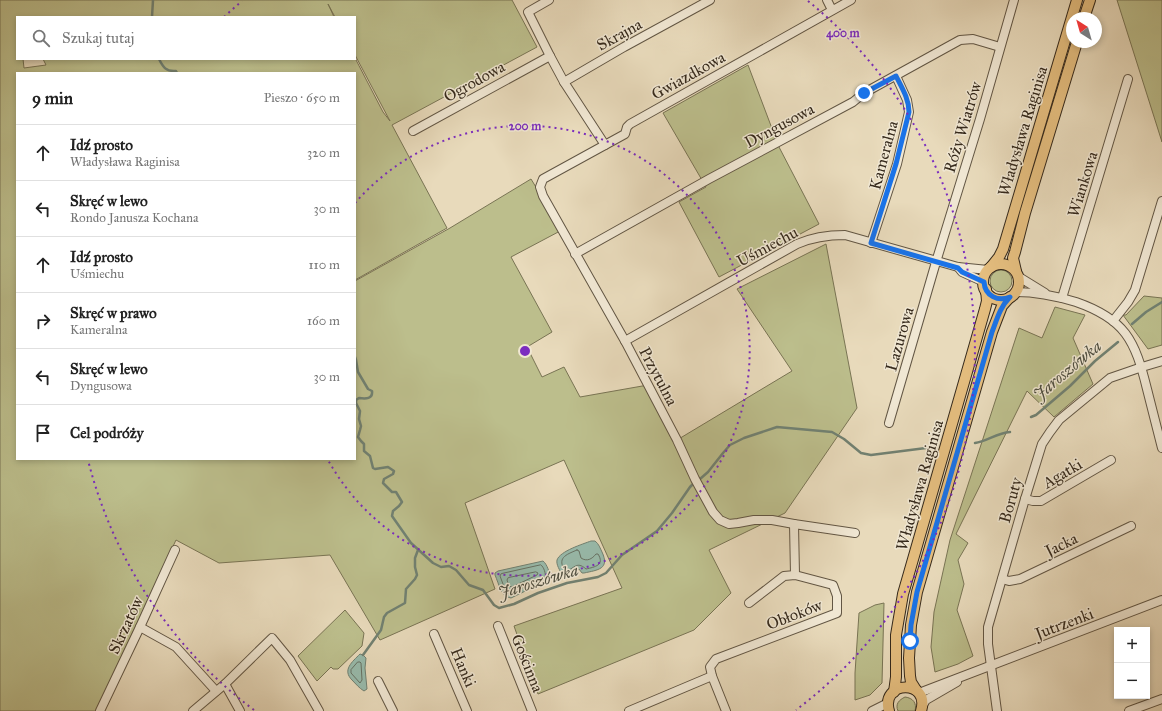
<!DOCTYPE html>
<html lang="pl">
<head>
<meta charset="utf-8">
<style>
	:root { --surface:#fff; --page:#f2f2f2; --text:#222; --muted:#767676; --line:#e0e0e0 }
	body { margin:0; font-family:"IM FELL Great Primer",serif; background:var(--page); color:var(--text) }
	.controls { position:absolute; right:12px; bottom:12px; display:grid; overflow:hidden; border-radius:0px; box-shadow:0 2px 6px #0003 }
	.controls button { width:36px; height:36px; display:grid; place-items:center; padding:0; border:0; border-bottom:1px solid var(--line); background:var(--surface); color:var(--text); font:20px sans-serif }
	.compass { position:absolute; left:1066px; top:12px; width:36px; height:36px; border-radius:50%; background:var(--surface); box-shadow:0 2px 6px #0003; rotate:323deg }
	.stop { position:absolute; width:12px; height:12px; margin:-9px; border:3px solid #1a73e8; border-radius:50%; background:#fff }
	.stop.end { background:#1a73e8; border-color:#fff; box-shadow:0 1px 4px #0008 }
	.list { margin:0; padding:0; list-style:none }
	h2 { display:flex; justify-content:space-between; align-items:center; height:52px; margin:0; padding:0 16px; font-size:17px }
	h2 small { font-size:13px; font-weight:400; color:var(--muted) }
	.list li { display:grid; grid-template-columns:26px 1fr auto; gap:12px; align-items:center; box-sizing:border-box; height:56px; padding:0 16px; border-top:1px solid var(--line) }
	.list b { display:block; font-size:15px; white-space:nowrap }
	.list p { margin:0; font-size:13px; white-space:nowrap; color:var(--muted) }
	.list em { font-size:13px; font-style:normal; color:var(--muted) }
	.icon { flex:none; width:22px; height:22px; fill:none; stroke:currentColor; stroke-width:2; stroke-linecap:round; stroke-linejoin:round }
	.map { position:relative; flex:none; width:1162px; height:711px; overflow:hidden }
	.search { position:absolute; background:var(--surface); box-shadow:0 2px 6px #0003; left:16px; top:16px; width:340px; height:44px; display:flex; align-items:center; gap:10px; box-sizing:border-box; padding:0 14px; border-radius:0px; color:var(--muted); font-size:15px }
	.panel { position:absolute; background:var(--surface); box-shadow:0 2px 6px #0003; left:16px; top:72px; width:340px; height:388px; border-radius:0px }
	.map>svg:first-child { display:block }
	.green { fill:#bcbe8c; stroke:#797454; fill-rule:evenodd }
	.water { fill:#98bbac; stroke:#718172 }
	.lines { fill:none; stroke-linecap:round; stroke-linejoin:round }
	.shore { stroke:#677264; stroke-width:1 }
	.stream { stroke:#718172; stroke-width:2.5 }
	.minor-casing { stroke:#625644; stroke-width:10 }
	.major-casing { stroke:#362a1c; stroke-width:12 }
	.minor { stroke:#f0e7d3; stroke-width:8 }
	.major { stroke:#e4bd7e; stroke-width:10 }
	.route { stroke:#1a73e8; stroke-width:5 }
	.ring { fill:none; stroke:#7b2cbf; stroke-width:2; stroke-dasharray:2 4 }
	.labels { text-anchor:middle; stroke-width:3; stroke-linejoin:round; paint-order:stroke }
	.street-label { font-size:16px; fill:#362a1c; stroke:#f0e7d3 }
	.water-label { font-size:17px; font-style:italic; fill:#4e4e40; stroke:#f0e7d3 }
	.centre { fill:#7b2cbf; stroke:#f0e7d3; stroke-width:2 }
	.ring-label { font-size:12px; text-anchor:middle; font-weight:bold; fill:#7b2cbf; stroke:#f0e7d3; stroke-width:3; stroke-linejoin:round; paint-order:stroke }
</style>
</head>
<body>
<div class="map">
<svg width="1162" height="711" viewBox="0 0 1162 711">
	<rect width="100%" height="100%" fill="#e8dabb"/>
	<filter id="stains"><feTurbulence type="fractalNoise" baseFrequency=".005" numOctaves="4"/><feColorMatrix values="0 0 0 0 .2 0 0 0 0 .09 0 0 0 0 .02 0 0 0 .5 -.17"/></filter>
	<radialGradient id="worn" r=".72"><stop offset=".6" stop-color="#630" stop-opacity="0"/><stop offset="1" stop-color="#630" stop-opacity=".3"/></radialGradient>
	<g class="green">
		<path d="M0 0H512L537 47 392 125 447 228 355 280V73H17V459H355V281L450 228 531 179 562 230 511 257 552 332 527 347 542 377 564 367 580 397 648 385 677 440 792 371 737 289 826 244 857 408 785 513 709 550 731 593 694 630 538 694 514 626 622 588 564 460 465 503 495 589 380 640 330 555 219 563 176 540 96 711H0ZM328 4 335 17H355V55L390 121 383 112 355 58V59H43L46 65 24 68 23 59H17V17H334Z"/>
		<polygon points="1117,0 1162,0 1162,142"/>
		<polygon points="748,65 779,147 819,224 719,277 679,202 706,187 663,113"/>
		<circle cx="1001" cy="281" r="11"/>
		<polygon points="1144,296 1162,298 1162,345 1148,349 1123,315 1126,315"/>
		<polygon points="1055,307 1085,315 1073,338 1093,384 1054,417 1027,391 956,534 968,543 958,560 964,584 957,610 973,656 958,664 935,672 931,647 934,612 950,540 1019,328 1042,338"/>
		<polygon points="884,603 882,683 870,695 855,700 855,673 859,613 875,605"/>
		<polygon points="345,610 364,633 362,646 338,669 333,669 331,667 317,681 298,656"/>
		<path d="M905 697C913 698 917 703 915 711H898C895 704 899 700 905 697Z"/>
	</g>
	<g class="water">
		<path d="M591 541H595C599 544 600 548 602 552 610 569 598 570 584 573H582L579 569 575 570 568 576 562 575C560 570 556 565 557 560 560 551 583 544 591 541Z"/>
		<path d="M543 561C547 564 550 573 550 578L548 580 511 598C501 597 499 584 495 575V573L498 571Z"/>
		<path d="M360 654 363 655 366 658 365 668 367 689 364 691C359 688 356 684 352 680 342 670 352 662 360 654Z"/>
	</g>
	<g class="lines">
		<g class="shore">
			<path d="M577 550 579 551 581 558C587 562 592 559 596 554H598C605 565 595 567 586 569 576 560 574 570 565 571 557 558 565 555 577 550Z"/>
			<path d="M541 565C544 567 546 574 545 577L510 594 506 592 500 576 501 574Z"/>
			<polygon points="536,572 538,573 537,575 512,587 509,586 507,580 508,578"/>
			<polygon points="358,662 360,662 361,663 362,680 360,683 351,673 351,670"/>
		</g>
		<g class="stream">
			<polyline points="152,17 153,0"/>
			<path d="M159 59C163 67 166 72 176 71L177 73"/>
			<polyline points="1132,324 1146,312 1162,302"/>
			<path d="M355 357 356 360 358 372 368 389 372 391C373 399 366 399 359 398L356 400V403L360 411 359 419 361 426 360 430 358 437 361 441 364 444V451L370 456 373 468 375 469 388 467 394 471 393 474 384 479 383 483 392 492H396L402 502 399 506 393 511 392 516 411 543 433 563 441 567 449 566 456 570 469 585 483 590 494 605 499 608 514 604 538 593 567 583 598 577 606 573 622 555 657 531 672 513 690 487 694 483"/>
			<polyline points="1031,417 1036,415 1070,386 1095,361 1118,342"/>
			<path d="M975 443C987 441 997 433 1010 432"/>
			<polyline points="700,479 708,472 723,453 730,445 744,438 777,427 832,432 844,439 861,453 871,455 926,448"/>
			<polyline points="363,655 381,630 384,617 387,613 405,603 406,589 415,579 417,575 415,567 415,558 418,550"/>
		</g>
		<defs>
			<g id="minor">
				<polyline points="549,0 528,12 550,56"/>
				<polyline points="827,0 832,10"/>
				<polyline points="564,82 624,47 710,0"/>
				<polyline points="413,131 550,56 564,82 605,145"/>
				<polyline points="871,243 897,164 909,112 907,100 896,76"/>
				<polyline points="575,254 709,179 853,102 864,93 960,40 973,39 1000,47"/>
				<polyline points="958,267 962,272 984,282"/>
				<polyline points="1019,277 1045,293"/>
				<path d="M1016 292C1037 292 1056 296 1076 302 1125 319 1135 340 1147 389 1152 408 1157 428 1162 448"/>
				<polyline points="1062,298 1128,79"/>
				<polyline points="1113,321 1128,302 1135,290 1162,201"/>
				<path d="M625 341 797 244C813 237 828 235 845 235L958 267 988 270"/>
				<polyline points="889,423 936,262 980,119 1014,0"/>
				<polyline points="1025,499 1033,501 1041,501 1111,460"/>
				<polyline points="794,524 772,520 754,520 738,523 729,524 720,520 713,512 695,479 677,440 625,341 543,196 540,187 543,179 625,134 627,127 630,124 851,0"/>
				<polyline points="795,575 794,524 855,533"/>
				<polyline points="1002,579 1009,581 1020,579 1131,526"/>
				<polyline points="498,626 532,711"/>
				<polyline points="140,627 176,647 216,691"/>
				<polyline points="434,634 467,711"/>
				<polyline points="378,681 393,711"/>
				<polyline points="225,684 240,711"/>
				<polyline points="919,693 1162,600"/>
				<polyline points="923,705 926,700 957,682"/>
				<polyline points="100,711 140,627 175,550"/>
				<polyline points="193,711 225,684 272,638 290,660 319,711"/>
				<polyline points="629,711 712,676"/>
				<polyline points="726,711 712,676 710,667 716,659 837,613 837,596 833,585 795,575 784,576 749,603"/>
				<polyline points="872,711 888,703"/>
				<polyline points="997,711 988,644 988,627 1025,499 1042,444 1050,432 1059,420 1110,378 1142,367 1162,361"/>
				<polyline points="1129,711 1162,699"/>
			</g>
			<g id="major">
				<polyline points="1084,18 1090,0"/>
				<circle cx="1001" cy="282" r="18"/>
				<polyline points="991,267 999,257 1003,249 1077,0"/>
				<polyline points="1016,271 1013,258 1015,252 1025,213 1077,42"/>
				<polyline points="916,690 911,682 910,676 909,658 911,625 917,592 992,332 1002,306 1010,297"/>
				<polyline points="894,692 896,677 896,635 903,594 985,309 987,301 986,289"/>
				<path d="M889 711C880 680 931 679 921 711"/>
			</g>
		</defs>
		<use href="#minor" class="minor-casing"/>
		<use href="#major" class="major-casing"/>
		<use href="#minor" class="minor"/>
		<use href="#major" class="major"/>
	</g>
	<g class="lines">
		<path class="route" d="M864 93 896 76C902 88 909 99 909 112L896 164 871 243 958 268 962 272 984 282C985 296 998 302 1010 297 1000 307 997 319 992 332L917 592 911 625 910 641"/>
	</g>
	<g class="ring">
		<path d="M355 203A225 225 0 1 1 328 460"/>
		<path d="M254 710A450 450 0 0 1 88 460M224 17A450 450 0 0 1 242 1M808 1A450 450 0 0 1 796 710"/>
	</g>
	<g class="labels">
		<g class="street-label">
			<text transform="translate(619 34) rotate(-29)" y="6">Skrajna</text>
			<text transform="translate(688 75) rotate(-29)" y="6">Gwiazdkowa</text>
			<text transform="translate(474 81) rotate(-29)" y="6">Ogrodowa</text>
			<text transform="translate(779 125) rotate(-28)" y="6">Dyngusowa</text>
			<text transform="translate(962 127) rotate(-73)" y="6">Róży Wiatrów</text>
			<text transform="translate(1022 131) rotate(-73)" y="6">Władysława Raginisa</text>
			<text transform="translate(883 155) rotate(-75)" y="6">Kameralna</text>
			<text transform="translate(1082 184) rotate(-73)" y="6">Wiankowa</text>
			<text transform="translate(767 246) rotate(-28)" y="6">Uśmiechu</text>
			<text transform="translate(899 339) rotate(-74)" y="6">Lazurowa</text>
			<text transform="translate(659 376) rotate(62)" y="6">Przytulna</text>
			<text transform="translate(1062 473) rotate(-31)" y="6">Agatki</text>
			<text transform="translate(919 485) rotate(-74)" y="6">Władysława Raginisa</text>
			<text transform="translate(1010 500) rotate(-74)" y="6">Boruty</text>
			<text transform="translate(1061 544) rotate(-26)" y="6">Jacka</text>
			<text transform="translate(794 614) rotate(-21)" y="6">Obłoków</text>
			<text transform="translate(1064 623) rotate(-21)" y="6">Jutrzenki</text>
			<text transform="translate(125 625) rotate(-65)" y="6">Skrzatów</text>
			<text transform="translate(528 663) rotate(68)" y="6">Gościnna</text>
			<text transform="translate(464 667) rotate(67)" y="6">Hanki</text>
		</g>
		<g class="water-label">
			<text transform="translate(1067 370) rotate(-40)" y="6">Jaroszówka</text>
			<text transform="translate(538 581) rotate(-17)" y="6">Jaroszówka</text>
		</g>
	</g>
	<circle cx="525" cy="351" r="6" class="centre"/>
	<g class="ring-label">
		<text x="843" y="37">400 m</text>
		<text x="525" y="130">200 m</text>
	</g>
	<rect width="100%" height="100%" filter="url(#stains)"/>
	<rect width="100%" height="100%" fill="url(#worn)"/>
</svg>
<div class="controls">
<button>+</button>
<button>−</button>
</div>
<svg class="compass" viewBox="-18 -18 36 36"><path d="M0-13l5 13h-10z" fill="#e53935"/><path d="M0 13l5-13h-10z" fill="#767676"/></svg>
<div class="stop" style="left:910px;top:641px"></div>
<div class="stop end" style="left:864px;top:93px"></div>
<div class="search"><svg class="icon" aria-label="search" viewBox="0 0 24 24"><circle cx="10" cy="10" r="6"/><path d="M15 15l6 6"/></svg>Szukaj tutaj</div>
<section class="panel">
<h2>9 min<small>Pieszo · 650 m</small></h2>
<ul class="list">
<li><svg class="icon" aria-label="ahead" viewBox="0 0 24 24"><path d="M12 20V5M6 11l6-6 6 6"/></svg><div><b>Idź prosto</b><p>Władysława Raginisa</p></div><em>320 m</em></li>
<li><svg class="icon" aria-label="left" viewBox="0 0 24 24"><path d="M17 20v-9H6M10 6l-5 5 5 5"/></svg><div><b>Skręć w lewo</b><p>Rondo Janusza Kochana</p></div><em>30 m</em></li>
<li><svg class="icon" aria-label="ahead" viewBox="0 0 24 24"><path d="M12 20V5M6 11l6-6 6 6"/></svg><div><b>Idź prosto</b><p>Uśmiechu</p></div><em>110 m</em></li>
<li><svg class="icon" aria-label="right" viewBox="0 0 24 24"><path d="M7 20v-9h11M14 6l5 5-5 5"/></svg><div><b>Skręć w prawo</b><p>Kameralna</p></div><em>160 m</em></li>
<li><svg class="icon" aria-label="left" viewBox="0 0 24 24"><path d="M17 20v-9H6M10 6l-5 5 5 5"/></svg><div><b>Skręć w lewo</b><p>Dyngusowa</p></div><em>30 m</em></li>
<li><svg class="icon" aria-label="arrive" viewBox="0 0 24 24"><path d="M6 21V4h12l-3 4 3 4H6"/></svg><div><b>Cel podróży</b></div></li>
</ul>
</section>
</div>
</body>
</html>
